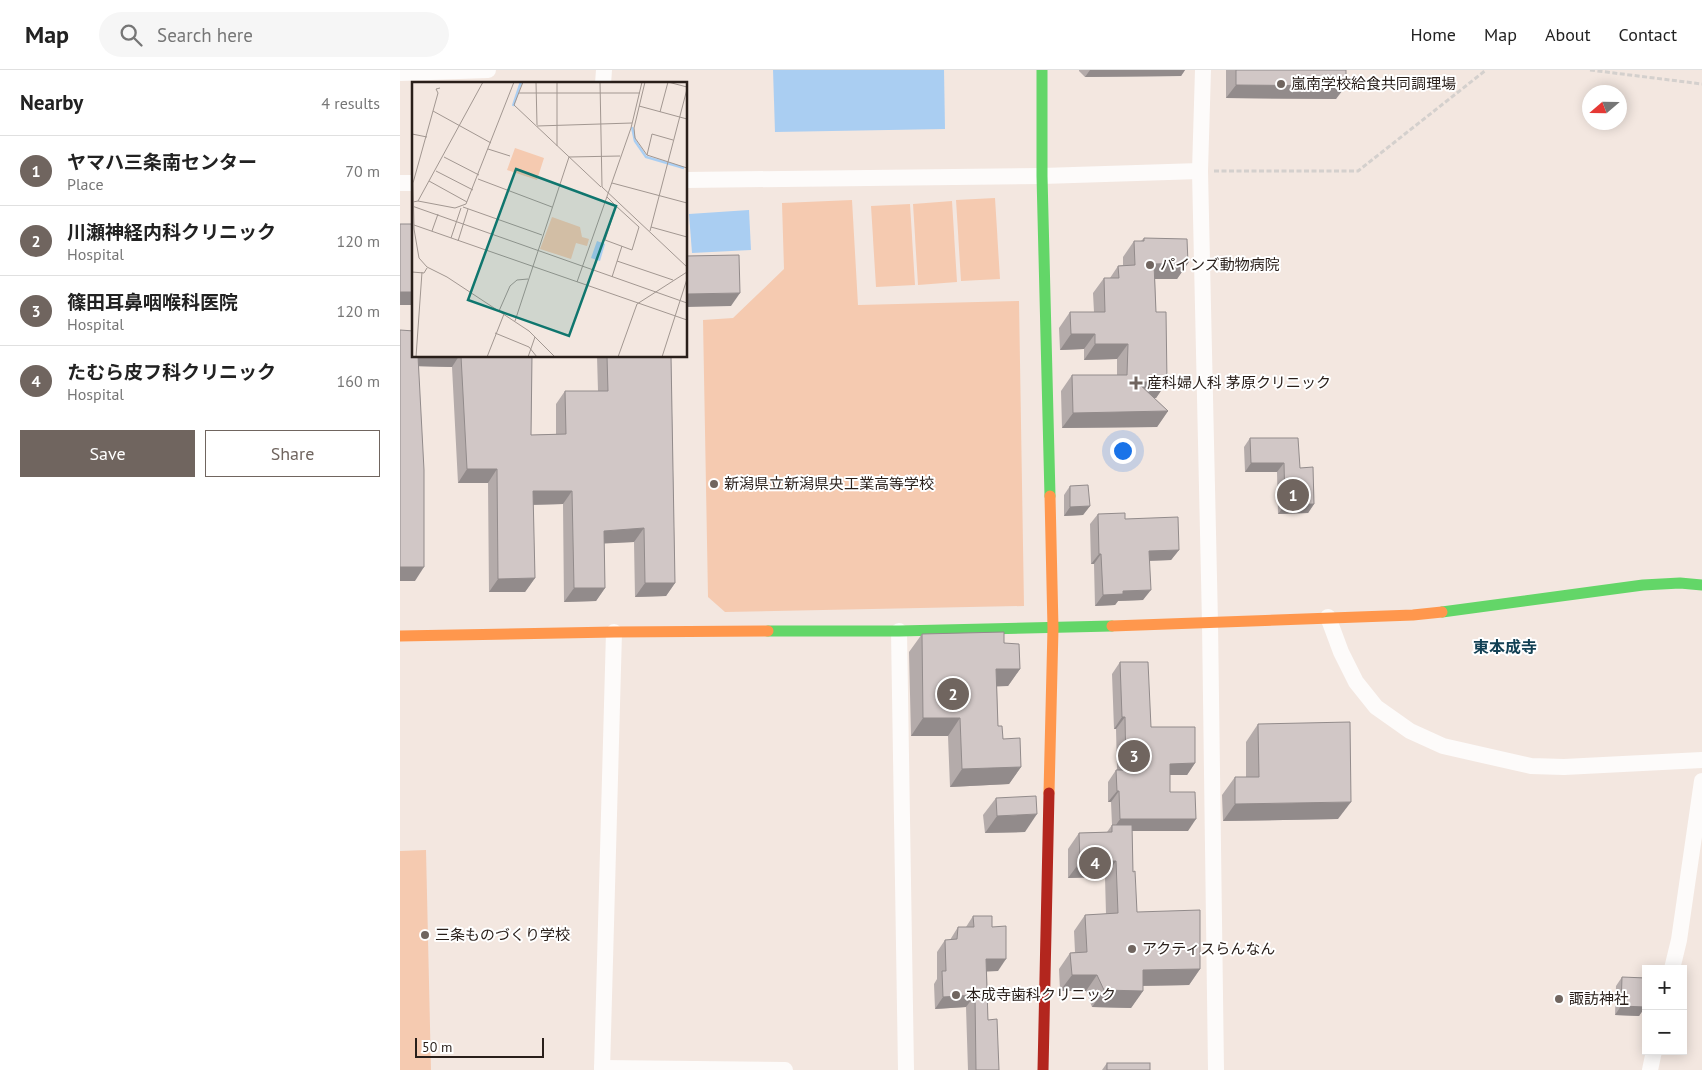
<!DOCTYPE html>
<html lang="en">
<head>
<meta charset="utf-8">
<style>
	:root { --surface:#fff; --page:#f6f6f6; --text:#222; --muted:#767676; --line:#e0e0e0; --accent:#70655f }
	body { margin:0; font-family:"PT Sans","Noto Sans JP",sans-serif; background:var(--page); color:var(--text) }
	.controls { position:absolute; right:15px; bottom:15px; display:grid; overflow:hidden; border-radius:0px; box-shadow:0 2px 12px #0003 }
	.controls button { width:45px; height:45px; display:grid; place-items:center; padding:0; border:0; border-bottom:1px solid var(--line); background:var(--surface); color:var(--text); font:25px sans-serif }
	.compass { position:absolute; left:1182px; top:15px; width:45px; height:45px; border-radius:50%; background:var(--surface); box-shadow:0 2px 12px #0003; rotate:250deg }
	.scale { position:absolute; left:15px; bottom:12px; width:129px; box-sizing:border-box; padding-left:5px; border:2px solid #291f1a; border-top:0; font-size:14px; line-height:18px; white-space:nowrap; color:#291f1a; -webkit-text-stroke:4px #fff; paint-order:stroke }
	.you { position:absolute; left:722px; top:380px; width:18px; height:18px; margin:-12px; border:4px solid #fff; border-radius:50%; background:#1a73e8; box-shadow:0 0 0 8px #1a73e833 }
	.badge { display:grid; place-items:center; width:32px; height:32px; border-radius:50%; background:var(--accent); color:#fff; font-size:16px; font-weight:700 }
	.pin { position:absolute; translate:-50% -50%; border:2px solid #fff; box-shadow:0 1px 5px #0006 }
	.list { margin:0; padding:0; list-style:none }
	h2 { display:flex; justify-content:space-between; align-items:center; height:65px; margin:0; padding:0 20px; font-size:21px }
	h2 small { font-size:16px; font-weight:400; color:var(--muted) }
	.list li { display:grid; grid-template-columns:32px 1fr auto; gap:15px; align-items:center; box-sizing:border-box; height:70px; padding:0 20px; border-top:1px solid var(--line) }
	.list b { display:block; font-size:19px; white-space:nowrap }
	.list p { margin:0; font-size:16px; white-space:nowrap; color:var(--muted) }
	.list em { font-size:16px; font-style:normal; color:var(--muted) }
	.actions { display:flex; gap:10px; padding:15px 20px }
	.actions a { flex:1; padding:11px 0; border:1px solid var(--accent); border-radius:0px; text-align:center; font-size:18px; color:var(--accent) }
	.actions .main { background:var(--accent); color:#fff }
	.icon { flex:none; width:28px; height:28px; fill:none; stroke:currentColor; stroke-width:2; stroke-linecap:round; stroke-linejoin:round }
	.map { position:relative; flex:none; width:1302px; height:1000px; overflow:hidden }
	header { display:flex; align-items:center; gap:30px; box-sizing:border-box; height:70px; padding:0 25px; background:var(--surface); border-bottom:1px solid var(--line) }
	header strong { font-size:24px }
	nav { display:flex; gap:28px; margin-inline-start:auto; font-size:18px }
	.search { width:350px; height:45px; background:var(--page); display:flex; align-items:center; gap:12px; box-sizing:border-box; padding:0 18px; border-radius:28px; color:var(--muted); font-size:19px }
	main { display:flex }
	aside { flex:1; background:var(--surface) }
	.map>svg:first-child { display:block }
	.green { fill:#f5cab0 }
	.water { fill:#aacef2 }
	.lines { fill:none; stroke-linecap:round; stroke-linejoin:round }
	.path { stroke:#d4d0cd; stroke-width:3; stroke-dasharray:5 2.5; stroke-linecap:butt }
	.street { stroke:#fdfbfa; stroke-width:16 }
	.fast { stroke:#63d668; stroke-width:11 }
	.slow { stroke:#ff974d; stroke-width:11 }
	.jam { stroke:#b3261e; stroke-width:11 }
	.wall { fill:#b4abaa }
	.shaded-wall { fill:#928b8b }
	.building { fill:#d1c7c6; stroke:#928b8b }
	.poi-dot { fill:#70655f; stroke:#fff; stroke-width:2 }
	.labels { text-anchor:middle; stroke-width:4; stroke-linejoin:round; paint-order:stroke }
	.poi-label { font-size:15px; fill:#291f1a; stroke:#fff; text-anchor:start }
	.neighbourhood-label { font-size:16px; font-weight:bold; fill:#124054; stroke:#fff }
	.inset-river { fill:none; stroke:#aacef2; stroke-width:2.5 }
	.inset-road { fill:none; stroke:#a29791; stroke-width:1 }
	.view { fill:#0f766e; fill-opacity:0.15; stroke:#0f766e; stroke-width:2.5 }
	.inset-edge { fill:none; stroke:#291f1a; stroke-width:2.5 }
</style>
</head>
<body>
<header>
<strong>Map</strong>
<div class="search"><svg class="icon" aria-label="search" viewBox="0 0 24 24"><circle cx="10" cy="10" r="6"/><path d="M15 15l6 6"/></svg>Search here</div>
<nav><a>Home</a><a>Map</a><a>About</a><a>Contact</a></nav>
</header>
<main>
<aside>
<h2>Nearby<small>4 results</small></h2>
<ul class="list">
<li><span class="badge">1</span><div><b>ヤマハ三条南センター</b><p>Place</p></div><em>70 m</em></li>
<li><span class="badge">2</span><div><b>川瀬神経内科クリニック</b><p>Hospital</p></div><em>120 m</em></li>
<li><span class="badge">3</span><div><b>篠田耳鼻咽喉科医院</b><p>Hospital</p></div><em>120 m</em></li>
<li><span class="badge">4</span><div><b>たむら皮フ科クリニック</b><p>Hospital</p></div><em>160 m</em></li>
</ul>
<div class="actions"><a class="main">Save</a><a>Share</a></div>
</aside>
<div class="map">
<svg width="1302" height="1000" viewBox="0 0 1302 1000">
	<rect width="100%" height="100%" fill="#f3e7e0"/>
	<g class="green">
		<polygon points="595,128 600,209 561,211 556,130"/>
		<polygon points="452,130 458,235 619,231 624,536 325,542 308,527 303,250 333,248 384,199 382,133"/>
		<polygon points="552,131 557,212 518,215 513,134"/>
		<polygon points="510,134 515,215 476,217 471,136"/>
		<polygon points="26,780 31,1000 0,1000 0,781"/>
	</g>
	<g class="water">
		<polygon points="373,0 544,0 545,59 375,62"/>
		<polygon points="349,140 351,180 292,183 289,144"/>
	</g>
	<g class="lines">
		<g class="path">
			<polyline points="1190,0 1302,14"/>
			<polyline points="814,101 958,101 1086,0"/>
		</g>
		<g class="street">
			<polyline points="803,0 800,101 810,553 816,1000"/>
			<polyline points="1,3 88,0"/>
			<polyline points="203,14 204,0"/>
			<polyline points="286,110 642,106 800,101"/>
			<polyline points="0,113 14,113"/>
			<polyline points="928,547 941,582 956,612 976,637 1010,661 1043,676 1131,696 1164,697 1302,690"/>
			<polyline points="499,561 506,1000"/>
			<polyline points="1272,899 1279,870 1302,711"/>
			<polyline points="202,998 385,1000"/>
			<polyline points="202,1000 214,562"/>
			<polyline points="1250,1000 1254,981"/>
		</g>
		<g class="fast">
			<polyline points="642,0 642,106 650,426"/>
			<polyline points="1042,542 1243,515 1280,513 1302,515"/>
			<polyline points="368,561 499,561 712,556"/>
		</g>
		<g class="slow">
			<polyline points="712,556 1013,545 1042,542"/>
			<polyline points="0,566 214,562 368,561"/>
			<polyline points="649,723 653,558 650,426"/>
		</g>
		<polyline class="jam" points="643,1000 649,723"/>
	</g>
	<g class="wall">
		<polygon points="679,0 785,0 781,6 685,7 679,1"/>
		<polygon points="826,0 946,0 936,29 826,28"/>
		<polygon points="744,168 788,193 777,209 755,209 756,242 767,312 756,328 754,328 768,341 757,357 662,358 661,321 672,305 717,305 717,289 684,290 684,279 660,280 659,258 670,242 694,242 693,223 704,208 710,208 718,196 723,195 723,187 734,171 741,171"/>
		<polygon points="14,286 132,286 131,365 156,364 156,334 165,321 198,321 197,286 271,286 275,513 266,526 235,527 234,472 204,473 205,518 196,531 164,532 163,434 133,435 135,508 125,522 89,522 88,413 58,413 52,297 19,296 15,511"/>
		<polygon points="850,368 900,398 914,434 908,443 878,444 877,402 845,402 844,377"/>
		<polygon points="670,416 690,436 683,445 664,446 664,425"/>
		<polygon points="698,444 725,449 779,480 771,490 749,491 743,530 718,531 715,535 695,536 694,494 691,494 690,454"/>
		<polygon points="522,564 604,573 620,599 608,616 597,616 598,656 603,669 621,697 609,714 550,717 548,666 511,666 509,582"/>
		<polygon points="720,592 751,657 795,693 787,705 770,705 770,722 788,761 732,761 733,802 737,842 800,899 789,915 743,916 743,921 731,938 692,937 686,921 660,921 659,899 670,883 675,882 674,861 685,845 706,844 705,807 668,808 668,779 679,763 707,762 712,755 711,732 708,732 708,712 716,700 717,700 716,659 714,659 712,604"/>
		<polygon points="858,654 938,749 823,751 822,725 835,707 846,707 846,672"/>
		<polygon points="596,728 625,762 585,763 583,745"/>
		<polygon points="573,846 592,857 598,901 587,901 588,950 599,1000 568,1000 566,937 535,939 534,914 537,909 537,882 545,870 550,870 558,857 566,857"/>
		<polygon points="1222,907 1245,937 1239,946 1215,945 1216,916"/>
		<polygon points="707,993 750,1000 702,1000"/>
	</g>
	<g class="shaded-wall">
		<polygon points="690,0 785,0 781,6 685,7"/>
		<polygon points="836,15 946,16 936,29 826,28"/>
		<polygon points="788,193 777,209 743,209 754,194"/>
		<rect x="0" y="222" width="14" height="13"/>
		<polygon points="340,223 331,236 286,237 286,224"/>
		<polygon points="671,264 695,264 684,279 660,280"/>
		<polygon points="695,274 728,274 717,289 684,290"/>
		<polygon points="15,286 59,286 52,297 8,296"/>
		<polygon points="737,312 767,312 756,328 726,328"/>
		<polygon points="768,341 757,357 662,358 673,343"/>
		<polygon points="851,393 884,393 877,402 845,402"/>
		<polygon points="67,399 97,399 88,413 58,413"/>
		<polygon points="133,421 172,421 163,434 124,435"/>
		<polygon points="914,434 908,443 878,444 885,435"/>
		<polygon points="690,436 683,445 664,446 670,437"/>
		<polygon points="244,458 234,472 195,474 204,461"/>
		<polygon points="779,480 771,490 742,491 749,481"/>
		<polygon points="699,484 701,484 694,494 691,494"/>
		<polygon points="0,497 24,497 15,511 0,511"/>
		<polygon points="135,508 125,522 89,522 98,509"/>
		<polygon points="245,513 275,513 266,526 235,527"/>
		<polygon points="174,518 205,518 196,531 164,532"/>
		<polygon points="751,520 743,530 718,531 715,535 695,536 703,525 723,521"/>
		<polygon points="596,599 620,599 608,616 584,617"/>
		<polygon points="722,647 725,647 716,659 714,659"/>
		<polygon points="523,648 560,648 548,666 511,666"/>
		<polygon points="795,693 787,705 761,705 770,694"/>
		<polygon points="621,697 609,714 550,717 562,699"/>
		<polygon points="717,721 719,721 711,732 708,732"/>
		<polygon points="951,732 938,749 823,751 835,734"/>
		<polygon points="637,744 625,762 585,763 597,746"/>
		<polygon points="720,749 796,749 788,761 712,761"/>
		<polygon points="716,791 705,807 668,808 680,792"/>
		<polygon points="586,889 606,889 598,901 578,902"/>
		<polygon points="800,899 789,915 732,916 743,900"/>
		<polygon points="672,905 697,905 686,921 660,921"/>
		<polygon points="704,920 743,921 731,938 692,937"/>
		<polygon points="575,925 566,937 535,939 543,927"/>
		<polygon points="1221,936 1245,937 1239,946 1215,945"/>
	</g>
	<g class="building">
		<polygon points="836,0 946,0 946,16 836,15"/>
		<rect x="0" y="154" width="14" height="68"/>
		<polygon points="744,168 787,169 788,193 754,194 756,242 766,242 767,312 737,312 768,341 673,343 672,305 727,305 728,274 695,274 695,264 671,264 670,242 705,242 704,208 719,208 718,196 735,195 734,171 744,171"/>
		<polygon points="339,185 340,223 286,224 286,186"/>
		<polygon points="0,260 14,261 14,286 18,286 24,400 24,497 0,497"/>
		<polygon points="61,286 132,286 131,365 166,364 165,321 208,321 207,286 271,286 275,513 245,513 244,458 204,461 205,518 174,518 172,421 133,421 135,508 98,509 97,399 67,399"/>
		<polygon points="850,368 898,368 900,398 913,397 914,434 885,435 884,393 851,393"/>
		<polygon points="688,415 690,436 670,437 670,416"/>
		<polygon points="725,443 725,449 778,447 779,480 749,481 751,520 723,521 723,524 703,525 701,484 699,484 698,444"/>
		<polygon points="604,562 604,573 619,574 620,599 596,599 598,656 602,656 603,669 620,668 621,697 562,699 560,648 523,648 522,564"/>
		<polygon points="720,592 748,592 751,657 795,657 795,693 770,694 770,722 795,722 796,749 720,749 719,721 717,721 716,700 726,700 725,647 722,647"/>
		<polygon points="950,652 951,732 835,734 835,707 859,707 858,654"/>
		<polygon points="636,726 637,744 597,746 596,728"/>
		<polygon points="712,755 732,755 733,802 735,801 737,842 800,840 800,899 743,900 743,921 704,920 697,905 672,905 670,883 687,882 685,845 718,843 716,791 680,792 679,763 712,762"/>
		<polygon points="573,846 592,846 592,857 606,856 606,889 586,889 588,950 597,949 599,1000 576,1000 575,925 543,927 542,901 546,901 545,870 557,869 558,857 574,857"/>
		<polygon points="1222,907 1246,908 1245,937 1221,936"/>
		<rect x="707" y="993" width="43" height="7"/>
	</g>
	<g class="poi-dot">
		<circle cx="881" cy="14" r="5"/>
		<circle cx="750" cy="195" r="5"/>
		<path d="M733.5 305.5h5v5h5v5h-5v5h-5v-5h-5v-5h5z"/>
		<circle cx="314" cy="414" r="5"/>
		<circle cx="25" cy="865" r="5"/>
		<circle cx="732" cy="879" r="5"/>
		<circle cx="556" cy="925" r="5"/>
		<circle cx="1159" cy="929" r="5"/>
	</g>
	<g class="labels">
		<g class="poi-label">
			<text x="891" y="19">嵐南学校給食共同調理場</text>
			<text x="760" y="200">パインズ動物病院</text>
			<text x="747" y="318">産科婦人科 茅原クリニック</text>
			<text x="324" y="419">新潟県立新潟県央工業高等学校</text>
			<text x="35" y="870">三条ものづくり学校</text>
			<text x="742" y="884">アクティスらんなん</text>
			<text x="566" y="930">本成寺歯科クリニック</text>
			<text x="1169" y="934">諏訪神社</text>
		</g>
		<g class="neighbourhood-label">
			<text x="1105" y="583">東本成寺</text>
		</g>
	</g>
	<g transform="translate(12 12)">
		<rect width="275" height="275" fill="#f3e7e0"/>
		<path d="M103 66 132 76 125 98 95 88ZM140 135 168 145 170 155 177 157 175 164 164 161 159 177 128 167Z" fill="#f5cab0"/>
		<path d="M185 159 193 162 188 179 179 176Z" fill="#aacef2"/>
		<path class="inset-river" d="M101 24 109 0M220 45 223 59 234 75 272 86"/>
		<path class="inset-road" d="M111 0 102 23 189 105M124 0 125 43M145 0V64M188 0 190 105 275 185M233 0 222 46 223 56 235 73 275 86M256 0 275 5M28 6 24 7 26 11 1 101 2 147 7 176 15 185 35 195 117 249 143 275M107 11H228M227 24 275 37M21 29 79 61M248 30 256 0M125 44 220 41M0 52 15 55M76 67 98 74M235 73 240 52 261 58M32 75 67 93M157 75 208 74M24 89 61 108M66 97 140 125M17 99 55 120M200 101 275 121M195 115 204 124 227 145 220 168 193 158 204 124M6 119 71 0M1 120 6 119 43 126 54 122 102 0M0 124 275 221M51 125 130 153M85 138 97 107M2 143 275 238M239 145 275 155M20 149 26 132M238 149 275 7M39 156 49 126M46 159 56 127M205 179 261 198M0 190 12 191 15 186M200 195 210 164M165 200 219 46 230 0M87 229 98 204 105 198 116 197M103 239 157 75M83 251 117 265 125 275M4 275 10 190M75 275 92 232M116 275 123 255M206 275 225 222 275 190M250 275 275 197"/>
		<path class="view" d="M104 87 204 124 157 254 56 218Z"/>
		<rect width="275" height="275" class="inset-edge"/>
	</g>
</svg>
<div class="controls">
<button>+</button>
<button>−</button>
</div>
<svg class="compass" viewBox="-18 -18 36 36"><path d="M0-13l5 13h-10z" fill="#e53935"/><path d="M0 13l5-13h-10z" fill="#767676"/></svg>
<div class="scale">50 m</div>
<div class="you"></div>
<div class="pin badge" style="left:893px;top:425px">1</div>
<div class="pin badge" style="left:553px;top:624px">2</div>
<div class="pin badge" style="left:734px;top:686px">3</div>
<div class="pin badge" style="left:695px;top:793px">4</div>
</div>
</main>
</body>
</html>
